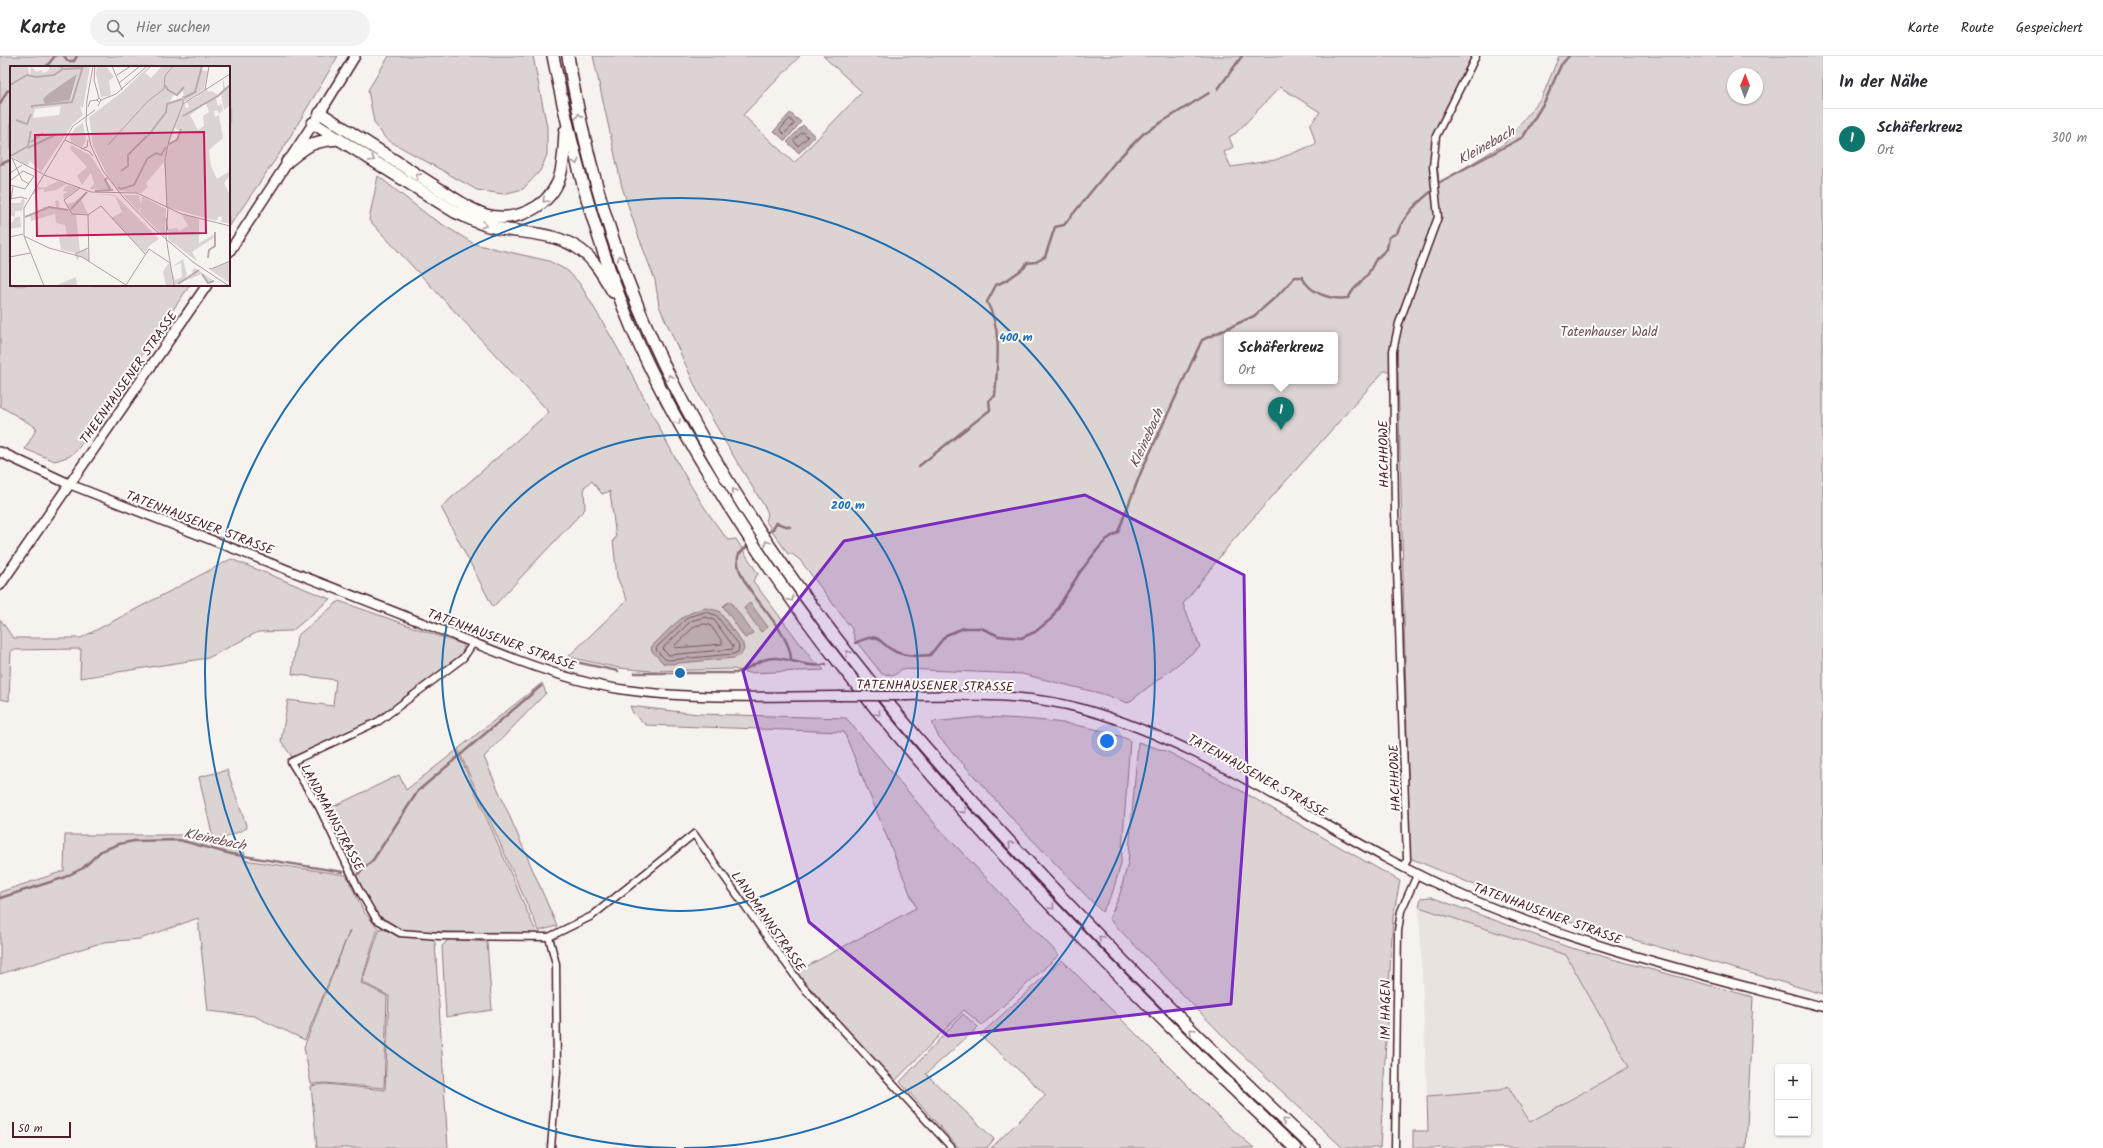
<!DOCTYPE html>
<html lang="de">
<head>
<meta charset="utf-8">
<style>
	:root { --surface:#fff; --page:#f2f2f3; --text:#2b2b33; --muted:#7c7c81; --line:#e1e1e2; --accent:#0f766e }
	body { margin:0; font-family:Kalam,sans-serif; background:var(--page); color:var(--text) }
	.controls { position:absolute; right:12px; bottom:12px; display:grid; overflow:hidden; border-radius:4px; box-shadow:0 1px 3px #0004 }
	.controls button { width:36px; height:36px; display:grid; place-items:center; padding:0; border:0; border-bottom:1px solid var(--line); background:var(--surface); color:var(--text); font:20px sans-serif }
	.compass { position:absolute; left:1727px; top:12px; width:36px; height:36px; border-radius:50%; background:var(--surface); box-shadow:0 1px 3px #0004; rotate:1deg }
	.scale { position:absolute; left:12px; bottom:10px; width:59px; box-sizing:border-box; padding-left:4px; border:2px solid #4a1f2b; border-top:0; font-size:11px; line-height:14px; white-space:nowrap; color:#4a1f2b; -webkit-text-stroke:3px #fdfcf7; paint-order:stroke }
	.you { position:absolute; left:1107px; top:685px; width:14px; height:14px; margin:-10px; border:3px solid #fff; border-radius:50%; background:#1a73e8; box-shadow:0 0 0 6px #1a73e833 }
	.badge { display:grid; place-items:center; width:26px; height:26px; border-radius:50%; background:var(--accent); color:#fff; font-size:13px; font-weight:700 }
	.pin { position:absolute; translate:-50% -33px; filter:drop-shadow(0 1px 2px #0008) }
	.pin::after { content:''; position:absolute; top:21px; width:14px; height:12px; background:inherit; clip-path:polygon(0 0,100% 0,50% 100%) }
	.popup { position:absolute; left:1224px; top:276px; width:114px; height:52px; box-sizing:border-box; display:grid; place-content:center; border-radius:4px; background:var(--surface); filter:drop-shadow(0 1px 3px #0005); font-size:13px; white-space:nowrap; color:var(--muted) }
	.popup b { font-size:15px; color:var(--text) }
	.popup::after { content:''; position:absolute; left:50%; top:100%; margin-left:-8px; border:8px solid transparent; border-top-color:var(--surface) }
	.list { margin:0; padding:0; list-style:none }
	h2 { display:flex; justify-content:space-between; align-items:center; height:52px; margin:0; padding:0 16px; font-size:17px }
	h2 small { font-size:13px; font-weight:400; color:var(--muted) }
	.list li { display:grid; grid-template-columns:26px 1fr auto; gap:12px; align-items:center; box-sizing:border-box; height:60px; padding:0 16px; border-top:1px solid var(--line) }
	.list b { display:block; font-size:15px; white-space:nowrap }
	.list p { margin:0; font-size:13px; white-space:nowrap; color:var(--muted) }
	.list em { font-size:13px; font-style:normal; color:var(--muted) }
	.icon { flex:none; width:22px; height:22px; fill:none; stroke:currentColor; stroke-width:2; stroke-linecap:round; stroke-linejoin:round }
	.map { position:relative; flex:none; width:1823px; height:1092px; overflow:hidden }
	header { display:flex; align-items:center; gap:24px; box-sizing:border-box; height:56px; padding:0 20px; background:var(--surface); border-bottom:1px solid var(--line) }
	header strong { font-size:19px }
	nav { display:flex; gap:22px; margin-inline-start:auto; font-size:14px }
	.search { width:280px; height:36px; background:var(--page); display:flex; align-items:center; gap:10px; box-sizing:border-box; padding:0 14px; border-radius:22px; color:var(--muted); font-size:15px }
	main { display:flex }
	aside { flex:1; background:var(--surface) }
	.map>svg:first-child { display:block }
	.built { fill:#e9e3e0 }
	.green { fill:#dcd4d2; stroke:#937a7e; fill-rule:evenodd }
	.water { fill:#bbabac; stroke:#8e7378 }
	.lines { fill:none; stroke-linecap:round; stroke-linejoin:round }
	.shore { stroke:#77575f; stroke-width:1 }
	.stream { stroke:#8e7378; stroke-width:2.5 }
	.minor-casing { stroke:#4a1f2b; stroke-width:9 }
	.tertiary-casing { stroke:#4a1f2b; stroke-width:11 }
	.secondary-casing { stroke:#4a1f2b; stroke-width:12 }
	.motorway-casing { stroke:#4a1f2b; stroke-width:14 }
	.minor { stroke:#fdfcf7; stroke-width:6 }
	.tertiary { stroke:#fdfcf7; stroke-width:8 }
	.secondary { stroke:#fdfcf7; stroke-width:9 }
	.motorway { stroke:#fdfcf7; stroke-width:11 }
	.tertiary-bridge-casing { stroke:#4a1f2b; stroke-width:11; stroke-linecap:butt }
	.tertiary-bridge { stroke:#fdfcf7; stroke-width:8 }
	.oneway { stroke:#ac999b }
	.marked { fill:#7b2cbf; fill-opacity:0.2; stroke:#7b2cbf; stroke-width:3; stroke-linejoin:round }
	.ring { fill:none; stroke:#1f6fb2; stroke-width:2 }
	.labels { text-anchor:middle; stroke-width:4; stroke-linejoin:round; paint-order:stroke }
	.park-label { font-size:13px; fill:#6e4c55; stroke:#fdfcf7 }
	.street-label { font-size:13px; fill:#4a1f2b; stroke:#fdfcf7 }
	.water-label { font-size:14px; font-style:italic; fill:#725058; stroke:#fdfcf7 }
	.inset-river { fill:none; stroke:#bbabac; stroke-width:2 }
	.inset-road { fill:none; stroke:#b19ea1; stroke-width:1 }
	.view { fill:#c2185b; fill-opacity:0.15; stroke:#c2185b; stroke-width:2 }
	.inset-edge { fill:none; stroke:#4a1f2b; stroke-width:2 }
	.centre { fill:#1f6fb2; stroke:#fdfcf7; stroke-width:2 }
	.ring-label { font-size:12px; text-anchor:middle; font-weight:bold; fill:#1f6fb2; stroke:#fdfcf7; stroke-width:4; stroke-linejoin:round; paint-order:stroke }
</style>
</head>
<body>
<header>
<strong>Karte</strong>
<div class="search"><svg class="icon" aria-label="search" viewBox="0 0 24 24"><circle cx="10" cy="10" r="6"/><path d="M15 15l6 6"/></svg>Hier suchen</div>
<nav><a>Karte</a><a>Route</a><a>Gespeichert</a></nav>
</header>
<main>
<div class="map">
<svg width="1823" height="1092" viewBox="0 0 1823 1092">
	<rect width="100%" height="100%" fill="#f6f3ef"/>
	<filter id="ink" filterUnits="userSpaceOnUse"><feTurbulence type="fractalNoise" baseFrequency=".025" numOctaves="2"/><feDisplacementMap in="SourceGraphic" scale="8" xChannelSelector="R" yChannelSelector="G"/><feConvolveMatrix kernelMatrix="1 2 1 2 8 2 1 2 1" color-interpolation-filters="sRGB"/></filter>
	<g filter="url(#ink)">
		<polygon class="built" points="1419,851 1566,899 1630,1011 1530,1066 1508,1030 1500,1034 1427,1040"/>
		<g class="green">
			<polygon points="0,0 338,0 284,91 229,171 229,11 11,11 11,229 190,229 77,394 70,400 55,405 25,393 37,372 0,350"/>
			<polygon points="389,0 533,0 547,71 547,99 540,115 523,133 503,138 477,134 386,83 374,66 368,34"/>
			<path d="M593 0H800L743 59 794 107 862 36 823 0H1479L1439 81 1437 106 1439 127 1504 88 1542 41 1559 0H1823V938L1572 866 1472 828 1410 802 1398 315H1384L1230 488 1183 548 1200 591 1128 647 1103 638 1022 618 902 613 895 619 882 618 855 584 852 573 800 504 792 498H788L765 464 768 458 766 453 731 396 701 343 659 250 655 224 638 179 622 131ZM1733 18H1757V42H1733ZM1280 31 1320 56 1310 69 1316 88 1275 104 1231 111 1224 96 1233 91 1229 81 1236 77ZM1227 279H1335V325H1227Z"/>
			<path d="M378 120 429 160 474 188 549 205 568 215 580 228C600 262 621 296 639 332 666 384 691 438 728 484L736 483 758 518 753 525 814 606 818 607 824 614 749 617 734 613 651 615 619 612 568 601 627 544 617 521 613 484 616 482 610 435 602 438 592 425 584 431 585 453 493 551 441 451 549 356 369 164Z"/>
			<polygon points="231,503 330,543 292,575 258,576 208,602 80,622 81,593 11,594 9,645 0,643 0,563 13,582 81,582"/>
			<polygon points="339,545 464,589 464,597 377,662 292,701 281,685 288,644 333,650 336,624 292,618 297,580"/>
			<polygon points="542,627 546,637 484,701 557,870 539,875 458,693"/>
			<polygon points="630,650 698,658 846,662 937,770 1059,899 982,969 964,954 894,1026 796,916 916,852 844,676 646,669 633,657"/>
			<path d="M980 661C1032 663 1081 665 1130 684L1121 808 1112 838 1102 856 1020 771 938 680 932 666Z"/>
			<polygon points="1138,686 1168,696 1227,727 1400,825 1393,861 1380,1092 1343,1092 1232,989 1109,863 1119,841 1128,807"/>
			<polygon points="457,694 537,878 403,875 378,862 356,824 324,755 399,719 406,734"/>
			<polygon points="227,714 247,772 214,787 245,797 244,804 346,819 364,856 378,872 361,927 387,940 384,1032 325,1027 311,1028 304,991 350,874 305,984 254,960 208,955 198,862 140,883 104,886 0,918 0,836 64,815 65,779 182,779 214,787 199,721"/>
			<polygon points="1431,841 1568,891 1753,941 1746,1092 1413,1092 1413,1075 1428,1075 1427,1040 1500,1034 1508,1030 1530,1066 1629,1011 1566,899 1419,851 1421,842"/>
			<polygon points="380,872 395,878 430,882 435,886 448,1092 317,1092 311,1030 325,1028 385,1034 389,940 362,926"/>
			<polygon points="449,883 487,886 492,954 446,961 442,890"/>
			<polygon points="1062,904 1224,1066 1254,1092 991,1092 1046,1039 980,979"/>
			<polygon points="963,958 978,971 926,1018 994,1083 987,1092 959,1092 900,1026"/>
		</g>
		<g class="water">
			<polygon points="790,57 801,66 785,85 774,75"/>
			<polygon points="803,69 815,80 799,97 787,86"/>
			<polygon points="730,545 753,577 745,582 723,550"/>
			<polygon points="750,547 768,571 761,576 744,552"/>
			<path d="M706 552 719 555 743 588 744 593 741 599 734 602 669 608 663 607 651 594 652 590C669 574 682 556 706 552Z"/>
		</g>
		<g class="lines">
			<g class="shore">
				<polygon points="790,63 794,68 784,78 780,74"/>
				<polygon points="803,76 808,81 798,90 794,85"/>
				<polygon points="706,556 716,559 739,589 738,596 733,598 669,604 665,603 656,594 657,591 688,561"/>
				<polygon points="706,561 714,564 733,590 733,593 669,599 663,594 664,591 691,565"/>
				<polygon points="705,568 710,569 722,585 722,588 675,592 675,589 695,570"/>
			</g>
			<g class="stream">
				<polyline points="64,0 68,5 74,5 77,0"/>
				<polyline points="46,11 55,0"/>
				<polyline points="1218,33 1242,0"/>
				<polyline points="0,48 7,35 11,34"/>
				<polyline points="0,108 11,104"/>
				<polyline points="1440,126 1523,81 1546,43 1561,9 1569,0"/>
				<path d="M919 410 990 354 989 344 995 340C997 308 1003 276 987 246L996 229 1007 224 1024 212 1027 207 1036 206 1045 201 1055 171 1064 169 1116 105 1144 77 1209 37"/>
				<polyline points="766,478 773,473 776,467 790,471"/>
				<path d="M750 489C745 492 739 495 738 501 733 529 791 571 791 604"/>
				<path d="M855 587C883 574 876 587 896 596 908 601 917 600 930 599L946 579 964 572H981L999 580 1021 582 1035 576 1051 563 1080 516 1097 494 1106 484 1118 476 1141 416 1202 284 1254 260 1278 239 1295 221H1302C1310 238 1331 244 1348 242L1354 233 1368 218 1376 203 1387 193 1389 181 1397 177C1404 159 1418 146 1433 134"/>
				<polyline points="571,605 618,615"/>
				<path d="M635 617H736C750 613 761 601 776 602 793 603 810 613 826 608"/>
				<polyline points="358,818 373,804 418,735 541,630"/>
				<polyline points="0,842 63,822 83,812 101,795 119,788 134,785 179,784 231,798 343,816"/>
			</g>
			<defs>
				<g id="minor">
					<polyline points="474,586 463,602 379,665 291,706 319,751 359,834 376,863 400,877 440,880 549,881 556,908 557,1015 551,1092"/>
					<polyline points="1403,812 1407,804 1395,455 1393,295 1399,267 1438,161 1433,111 1436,80 1476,0"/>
					<polyline points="549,881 592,860 694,778 802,930 952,1092"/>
					<polyline points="1395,1092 1398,875 1401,855 1417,819"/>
				</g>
				<g id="tertiary">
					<path d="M69 428 517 604C552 617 588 629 626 634 696 644 768 640 839 640"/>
					<path d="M907 640C966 639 1026 637 1083 653 1221 692 1335 785 1466 841 1581 890 1703 919 1823 951"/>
				</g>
				<g id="secondary">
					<polyline points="229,196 320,57 355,0"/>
					<polyline points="0,396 69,428"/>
					<polyline points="0,529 207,229"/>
				</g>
				<g id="motorway">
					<path d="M553 0C570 87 592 171 624 253 647 312 678 368 711 421 791 555 890 675 995 790 1092 894 1192 995 1295 1092"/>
					<path d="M568 0C586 106 617 212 664 309 753 491 881 647 1018 795 1113 897 1212 996 1314 1092"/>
					<path d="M320 57 466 150C472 153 479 157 486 159 513 167 546 153 558 126 564 111 564 91 565 75"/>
					<path d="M313 67 455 156C469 162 482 170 497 172 527 178 557 176 582 195 596 206 604 221 613 236"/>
					<path d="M287 106C308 89 312 85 339 83"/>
				</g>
			</defs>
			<use href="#minor" class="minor-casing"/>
			<use href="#tertiary" class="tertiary-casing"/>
			<use href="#secondary" class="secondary-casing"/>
			<use href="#motorway" class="motorway-casing"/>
			<use href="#minor" class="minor"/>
			<use href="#tertiary" class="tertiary"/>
			<use href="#secondary" class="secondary"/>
			<use href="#motorway" class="motorway"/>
			<defs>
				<polyline id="tertiary-bridge" points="839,640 907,640"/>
			</defs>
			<use href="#tertiary-bridge" class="tertiary-bridge-casing"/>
			<use href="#tertiary-bridge" class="tertiary-bridge"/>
		</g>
		<defs><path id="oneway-chevron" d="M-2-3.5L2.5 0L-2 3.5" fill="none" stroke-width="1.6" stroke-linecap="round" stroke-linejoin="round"/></defs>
		<g class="oneway">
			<use href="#oneway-chevron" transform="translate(579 60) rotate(-102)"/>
			<use href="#oneway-chevron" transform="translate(372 103) rotate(31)"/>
			<use href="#oneway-chevron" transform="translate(576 106) rotate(75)"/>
			<use href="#oneway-chevron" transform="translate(418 120) rotate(-147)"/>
			<use href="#oneway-chevron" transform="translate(545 144) rotate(138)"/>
			<use href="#oneway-chevron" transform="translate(484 169) rotate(16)"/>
			<use href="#oneway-chevron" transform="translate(620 202) rotate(-110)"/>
			<use href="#oneway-chevron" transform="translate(670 321) rotate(-117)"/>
			<use href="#oneway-chevron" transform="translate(678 366) rotate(60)"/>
			<use href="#oneway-chevron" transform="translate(734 435) rotate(-121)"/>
			<use href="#oneway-chevron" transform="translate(767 487) rotate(-124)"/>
			<use href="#oneway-chevron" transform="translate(791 543) rotate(54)"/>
			<use href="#oneway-chevron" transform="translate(848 597) rotate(-128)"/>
			<use href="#oneway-chevron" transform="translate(878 657) rotate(50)"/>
			<use href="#oneway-chevron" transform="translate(964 755) rotate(48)"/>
			<use href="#oneway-chevron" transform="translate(1011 788) rotate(-133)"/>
			<use href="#oneway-chevron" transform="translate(1052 851) rotate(47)"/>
			<use href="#oneway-chevron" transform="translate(1101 882) rotate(-134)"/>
			<use href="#oneway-chevron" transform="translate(1192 975) rotate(-135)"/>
			<use href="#oneway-chevron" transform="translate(1285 1065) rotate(-137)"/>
		</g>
	</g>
	<path class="marked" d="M1085 439 1244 519 1247 729 1231 948 948 980 809 866 743 615 844 485Z"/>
	<g class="ring">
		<circle cx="680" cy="617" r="238"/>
		<path d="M676 1092A475 475 0 1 1 684 1092"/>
	</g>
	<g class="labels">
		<g class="park-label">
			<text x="1609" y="280">Tatenhauser Wald</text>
		</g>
		<g class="street-label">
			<text transform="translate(128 321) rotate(-55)" y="5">THEENHAUSENER STRASSE</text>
			<text transform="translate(1383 398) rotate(-91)" y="5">HACHHOWE</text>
			<text transform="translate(200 466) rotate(21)" y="5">TATENHAUSENER STRASSE</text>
			<text transform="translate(502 583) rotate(20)" y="5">TATENHAUSENER STRASSE</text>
			<text transform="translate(935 629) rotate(1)" y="5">TATENHAUSENER STRASSE</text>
			<text transform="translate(1258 719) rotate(29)" y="5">TATENHAUSENER STRASSE</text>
			<text transform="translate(1394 722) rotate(-92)" y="5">HACHHOWE</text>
			<text transform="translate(333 761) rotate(62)" y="5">LANDMANNSTRASSE</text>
			<text transform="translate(1548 857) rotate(20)" y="5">TATENHAUSENER STRASSE</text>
			<text transform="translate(769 865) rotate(55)" y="5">LANDMANNSTRASSE</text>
			<text transform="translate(1385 954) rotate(-90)" y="5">IM HAGEN</text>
		</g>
		<g class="water-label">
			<text transform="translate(1486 89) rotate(-29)" y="5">Kleinebach</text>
			<text transform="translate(1146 382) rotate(-65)" y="5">Kleinebach</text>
			<text transform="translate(215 783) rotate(12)" y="5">Kleinebach</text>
		</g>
	</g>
	<g transform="translate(10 10)">
		<rect width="220" height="220" fill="#f6f3ef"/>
		<path d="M0 0 18 1 20 10 21 0 26 6 32 4 33 7 38 5 40 0H80L73 42 70 40 73 49 62 59 31 106 20 95 17 100 0 89ZM67 9 61 33 35 38 33 33 38 28ZM51 40 49 49 23 52 25 43ZM87 0H96L104 11 99 15 101 28 99 30 91 31 86 8ZM139 0H142L135 7 141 12 152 0H199L192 1 191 4 198 5 194 23 177 35H174L173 25 167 30 163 29 160 37 173 32 176 42 179 41 177 36 188 30 190 38 188 29 197 22 198 26 202 25 208 29 213 24V12L215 22 220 19V39L214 44 211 28 206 32 208 40 212 38 213 44 209 48 208 45H204L205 51 209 49 213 72 199 84 201 100 207 113 218 106 220 109 214 117 220 129V158L211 156 212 151 209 150 206 155 157 141 154 96 136 117 138 121 131 127 109 125 99 113 83 80 79 51 111 27ZM196 37 199 46 193 50 194 60 188 64 180 49ZM165 62 170 65 165 74 159 78ZM73 57 76 74 72 81 61 76 60 71 65 62ZM61 79 80 89 103 124 79 123 84 118 81 107 72 119 67 110 77 101 60 83ZM48 115 57 118 46 124 34 126V123L28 124 27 128H22L26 120 34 122ZM58 119 69 122 54 133 53 128 58 126 53 125 54 122ZM77 126 71 133 78 148 66 149 70 185 77 183 79 195 70 190 67 195 65 187 51 184 49 171H57L56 164 55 159 46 157 45 148 21 155 20 148 33 144V141H46L45 135 48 134 50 140 47 141 59 144 57 138 64 136ZM85 128 105 129 149 173 139 180 135 187 101 152 112 146 105 130ZM113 129H129L131 139 132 130 156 143 155 171 130 147 131 139 129 146ZM13 132 15 135 12 145H5V151L0 149V137H10ZM159 144 189 153V177L205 168V171L182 186 188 196 158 173 159 163 167 162 169 165 178 160 172 149ZM10 150 11 161 0 163V157L3 156 4 152ZM173 193 177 209 174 212 183 208 182 205 185 202 204 215 199 217 192 208 164 219 162 204 165 214 172 211 171 197 162 201ZM220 195V217L200 204ZM158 198H160L163 220H156L153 206ZM66 211 67 220H45Z" fill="#dcd4d2" fill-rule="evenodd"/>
		<path d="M67 8 60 34 35 38 33 33 38 28Z" fill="#bbabac"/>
		<path class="inset-river" d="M54 3 72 2M0 19 17 9 26 11 44 9 53 3 50 0M155 19 158 24 167 29 174 21M174 32 185 26 192 0M22 42V40L62 36 73 0M173 50 208 30 220 19M6 54 17 58 21 48M138 70 156 46 157 38 172 33M21 76 33 67M159 78 167 74 171 63M18 80 21 65M18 82 45 69M1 90 18 80M111 105 118 100V89L137 70M97 112 95 114 100 123M108 121 111 123 124 119 137 93 146 87 151 89 156 81M85 125 103 124M61 143 77 126M15 151 39 141 58 144M198 192 199 184 205 180V166M192 208 198 217 204 215M168 218 189 204"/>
		<path class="inset-road" d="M83 0 77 34 76 56 81 80 93 105 113 131 143 162 183 196 219 220M85 0 84 14 89 32M102 0 112 24M107 9 121 0M109 17 130 0M195 24 199 0M91 34 106 28 137 0M173 38 220 8M88 40 91 34 89 32 87 34 89 36M78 41 80 35 87 34M55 74 80 86 83 90M98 79 138 35 154 23 155 10 163 0M71 83 77 81 78 74M0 91 33 108M2 92 12 114 19 118M0 107 12 99M34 109 81 126 127 127 172 148 220 160M0 115 13 105 24 110 15 123 0 119M70 122 54 134 62 148 78 149 79 196M0 133 11 131 17 133M1 133 3 121M157 142 155 94 159 74 173 38V30M158 142 156 171 164 220M78 149 91 140 135 188M156 152 158 165M14 170 39 182 72 191 116 219M0 171 13 168M65 188 78 182M0 191 20 187M199 202 201 203 220 195M116 219 139 183 160 197M34 220 14 170V142L63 60 85 44"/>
		<path class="view" d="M194 66 196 167 27 170 25 69Z"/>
		<rect width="220" height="220" class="inset-edge"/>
	</g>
	<circle cx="680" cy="617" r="6" class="centre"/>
	<g class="ring-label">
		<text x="1016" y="285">400 m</text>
		<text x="848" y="453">200 m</text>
	</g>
</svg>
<div class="controls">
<button>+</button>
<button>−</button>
</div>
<svg class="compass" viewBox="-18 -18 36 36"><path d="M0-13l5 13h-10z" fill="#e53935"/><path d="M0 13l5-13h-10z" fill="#7c7c81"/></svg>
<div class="scale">50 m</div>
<div class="you"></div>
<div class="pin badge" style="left:1281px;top:374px">1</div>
<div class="popup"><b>Schäferkreuz</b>Ort</div>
</div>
<aside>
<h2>In der Nähe<small></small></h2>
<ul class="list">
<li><span class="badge">1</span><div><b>Schäferkreuz</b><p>Ort</p></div><em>300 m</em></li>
</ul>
</aside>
</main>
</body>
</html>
